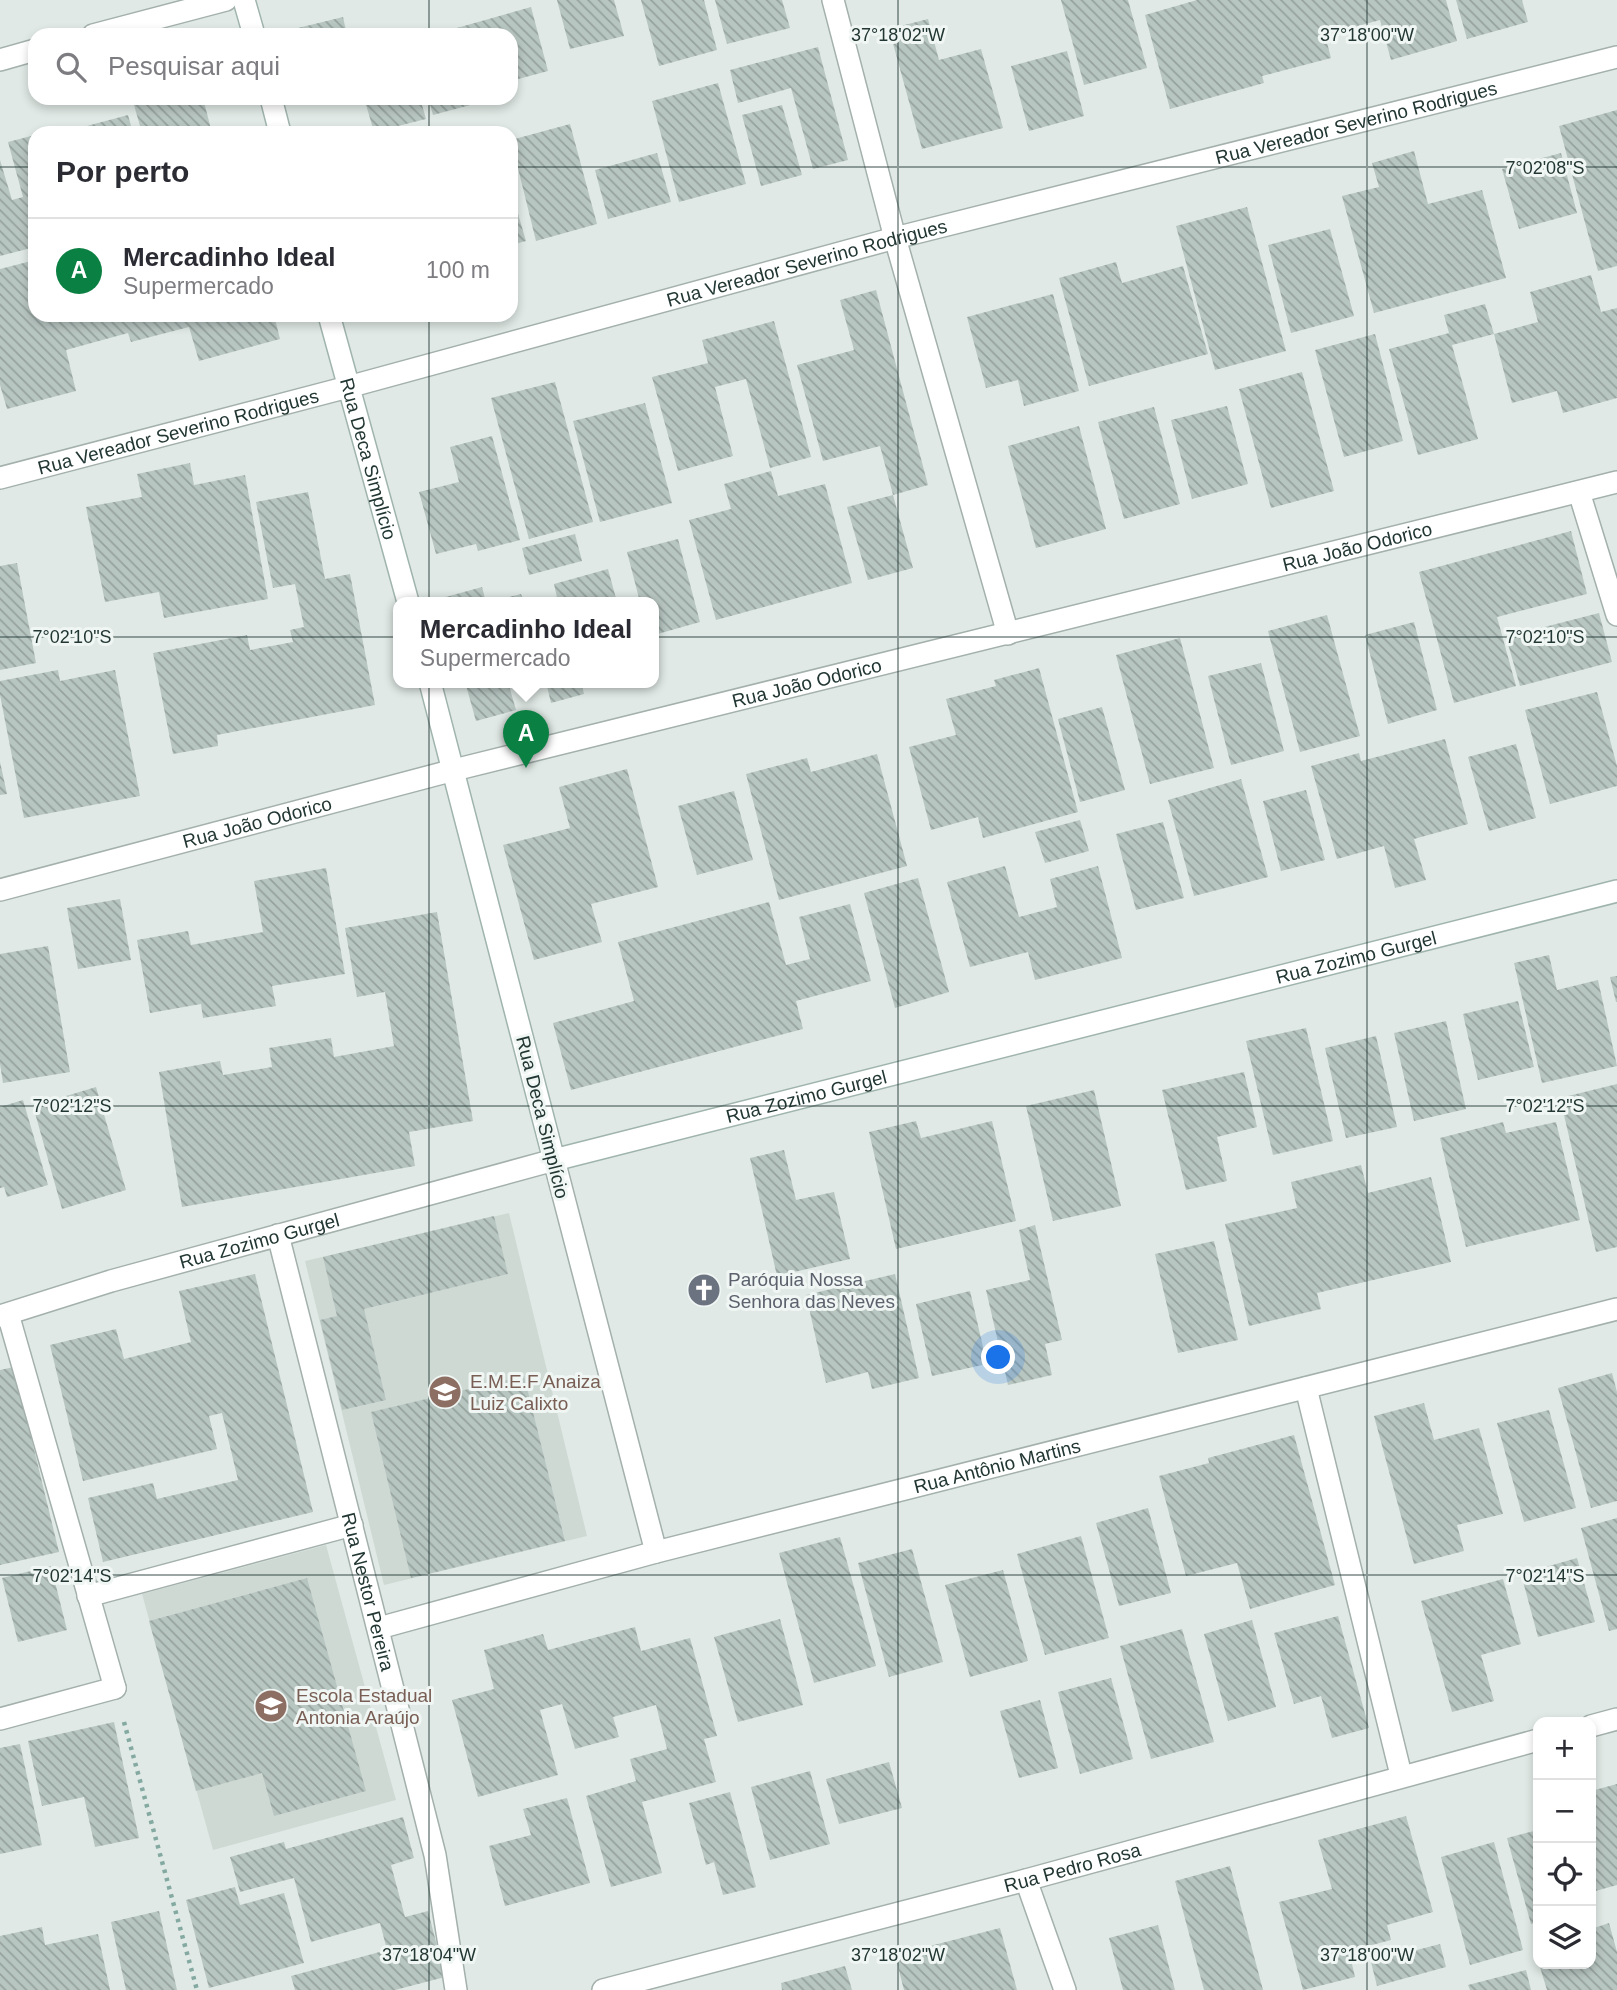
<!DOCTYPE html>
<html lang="pt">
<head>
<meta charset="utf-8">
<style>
	:root { --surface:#fff; --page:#f7f7f7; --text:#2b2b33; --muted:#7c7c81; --line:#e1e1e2; --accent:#0b8043 }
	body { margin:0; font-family:Helvetica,sans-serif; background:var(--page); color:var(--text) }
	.controls { position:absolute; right:21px; bottom:21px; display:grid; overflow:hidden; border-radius:14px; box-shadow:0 4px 10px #0003 }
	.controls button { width:63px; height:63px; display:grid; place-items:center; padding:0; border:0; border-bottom:2px solid var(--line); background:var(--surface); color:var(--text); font:35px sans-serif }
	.you { position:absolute; left:999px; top:1358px; width:24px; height:24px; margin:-18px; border:5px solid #fff; border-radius:50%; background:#1a73e8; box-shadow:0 0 0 10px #1a73e833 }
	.badge { display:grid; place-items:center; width:46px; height:46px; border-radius:50%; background:var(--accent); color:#fff; font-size:23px; font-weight:700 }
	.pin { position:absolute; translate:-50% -58px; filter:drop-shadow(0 2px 4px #0008) }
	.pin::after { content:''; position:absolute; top:37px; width:24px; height:21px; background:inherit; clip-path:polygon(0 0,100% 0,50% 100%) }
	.popup { position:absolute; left:393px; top:597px; width:266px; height:91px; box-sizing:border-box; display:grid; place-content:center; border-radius:14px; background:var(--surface); filter:drop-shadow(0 2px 5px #0005); font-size:23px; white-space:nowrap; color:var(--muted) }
	.popup b { font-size:26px; color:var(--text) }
	.popup::after { content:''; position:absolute; left:50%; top:100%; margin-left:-14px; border:14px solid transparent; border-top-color:var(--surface) }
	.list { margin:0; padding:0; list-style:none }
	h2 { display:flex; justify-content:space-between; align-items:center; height:91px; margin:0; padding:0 28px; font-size:30px }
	h2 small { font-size:23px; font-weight:400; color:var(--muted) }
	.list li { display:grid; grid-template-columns:46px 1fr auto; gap:21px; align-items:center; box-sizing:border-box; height:105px; padding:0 28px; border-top:2px solid var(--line) }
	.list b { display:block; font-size:26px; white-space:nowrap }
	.list p { margin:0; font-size:23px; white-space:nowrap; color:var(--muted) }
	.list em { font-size:23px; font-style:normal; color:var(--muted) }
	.icon { flex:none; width:38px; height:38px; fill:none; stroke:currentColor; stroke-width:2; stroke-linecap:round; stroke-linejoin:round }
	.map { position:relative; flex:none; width:1617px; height:1990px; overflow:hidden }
	.search { position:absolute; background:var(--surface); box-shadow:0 4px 10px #0003; left:28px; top:28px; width:490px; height:77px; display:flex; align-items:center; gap:18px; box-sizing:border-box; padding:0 24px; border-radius:21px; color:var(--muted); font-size:26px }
	.panel { position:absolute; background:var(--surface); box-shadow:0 4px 10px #0003; left:28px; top:126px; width:490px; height:196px; border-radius:21px }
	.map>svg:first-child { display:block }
	.built { fill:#ced9d4 }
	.building { fill:url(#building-back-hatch) }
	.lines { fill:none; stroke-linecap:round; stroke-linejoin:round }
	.lane-casing { stroke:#a3b0ac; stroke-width:24 }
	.street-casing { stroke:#a3b0ac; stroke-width:24 }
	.secondary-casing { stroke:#a0b4ae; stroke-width:24 }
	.path { stroke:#83a9a0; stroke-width:4.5; stroke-dasharray:3.5 5; stroke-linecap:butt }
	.lane { stroke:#fff; stroke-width:21 }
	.street { stroke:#fff; stroke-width:21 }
	.secondary { stroke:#fff; stroke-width:21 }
	.ticks { fill:none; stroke:#223733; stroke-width:2; stroke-opacity:0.45 }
	.labels { text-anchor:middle; stroke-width:6; stroke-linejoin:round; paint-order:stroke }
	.street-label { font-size:19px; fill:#223733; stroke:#f0f6f3 }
	.worship-label { font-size:19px; fill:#5b616d; stroke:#f0f6f3; text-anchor:start }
	.education-label { font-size:19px; fill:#785e54; stroke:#f0f6f3; text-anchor:start }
	.ticks-label { font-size:18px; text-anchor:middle; fill:#223733; stroke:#f0f6f3; stroke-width:6; stroke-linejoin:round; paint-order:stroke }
</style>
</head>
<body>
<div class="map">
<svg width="1617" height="1990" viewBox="0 0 1617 1990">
	<defs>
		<pattern id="building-back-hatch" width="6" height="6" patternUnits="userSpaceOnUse" patternTransform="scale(1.75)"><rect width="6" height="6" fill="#b8c6c2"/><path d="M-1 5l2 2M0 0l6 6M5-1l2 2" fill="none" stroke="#95a29e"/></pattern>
	</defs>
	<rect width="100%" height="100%" fill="#e0e9e5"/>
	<g class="built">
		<polygon points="509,1213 587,1536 384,1585 305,1261"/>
		<polygon points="326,1545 396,1800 213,1850 142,1594"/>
	</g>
	<g class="building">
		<polygon points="557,0 614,0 624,36 570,49"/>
		<polygon points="641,0 704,0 717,50 659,66"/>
		<polygon points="715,0 782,0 790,28 727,44"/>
		<polygon points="1061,0 1128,0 1147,68 1084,85"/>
		<polygon points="1197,0 1446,0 1457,41 1391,60 1380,20 1325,35 1331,58 1262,76 1264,83 1170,109 1145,15"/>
		<polygon points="1456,0 1522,0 1528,22 1467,39"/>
		<polygon points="531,7 548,71 511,81 511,35 432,35"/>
		<polygon points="343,17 347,35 295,35 294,29"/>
		<polygon points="928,19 939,60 981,49 1003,128 922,149 889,29"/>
		<polygon points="818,47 848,160 813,169 791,88 738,103 730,70"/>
		<polygon points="1067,51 1084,116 1029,131 1011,66"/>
		<polygon points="718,83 746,184 679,202 652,101"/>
		<polygon points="132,98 203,98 212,133 142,133"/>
		<polygon points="312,98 335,98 335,99 314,104"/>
		<polygon points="364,98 420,98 426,119 374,132"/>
		<polygon points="428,98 488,98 489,100 433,115"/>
		<polygon points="782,105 802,175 761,186 742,115"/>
		<polygon points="1617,110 1617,266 1598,271 1559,126"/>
		<polygon points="128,115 133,133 72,133 72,130"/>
		<polygon points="570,124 597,224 536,241 511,140"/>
		<polygon points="35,135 35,247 0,256 0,160 12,200 23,197 8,142"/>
		<polygon points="1414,151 1428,204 1482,190 1506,278 1374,313 1342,196 1379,187 1372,163"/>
		<polygon points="657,153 671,202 608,219 595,170"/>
		<polygon points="1561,153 1577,213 1519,229 1502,169"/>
		<polygon points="511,190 526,241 511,245"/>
		<polygon points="1247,207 1286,351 1215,370 1176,226"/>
		<polygon points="1330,229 1354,316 1291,333 1268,245"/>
		<polygon points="35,260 35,315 274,315 280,339 199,361 189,327 131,342 128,333 66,350 76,391 7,409 0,385 0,269"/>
		<polygon points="1116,262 1122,283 1183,266 1208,354 1089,386 1059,278"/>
		<polygon points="1591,275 1601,312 1617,308 1617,398 1563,413 1557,391 1512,403 1494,334 1538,322 1530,292"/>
		<polygon points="876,290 928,485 893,495 880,446 823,461 797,365 854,350 840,300"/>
		<polygon points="1053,294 1079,391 1024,406 1018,380 986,388 967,317"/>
		<polygon points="1485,304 1494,334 1452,345 1478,439 1418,455 1389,349 1449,333 1444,315"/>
		<polygon points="774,321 811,457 770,468 746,379 715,387 733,456 678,471 652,377 708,363 702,340"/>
		<polygon points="1375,334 1403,441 1344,457 1315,350"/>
		<polygon points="1302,372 1334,491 1271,508 1239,389"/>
		<polygon points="555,382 593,522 529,539 491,398"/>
		<polygon points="645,403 672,503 600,522 573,421"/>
		<polygon points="1227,406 1248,484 1192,499 1171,420"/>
		<polygon points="1154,407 1180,504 1124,519 1098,422"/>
		<polygon points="1079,426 1106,529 1036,548 1008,446"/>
		<polygon points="492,436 520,540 478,551 476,544 436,554 419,492 459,482 450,447"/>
		<polygon points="190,463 194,485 245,475 268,599 164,618 159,592 105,602 86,507 142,497 137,474"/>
		<polygon points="771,471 778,496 825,484 852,583 716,620 689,520 731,509 724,484"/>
		<polygon points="308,492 325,579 350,574 375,705 217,735 218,746 173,754 153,653 247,635 250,650 293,642 290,630 304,627 295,584 273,588 256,502"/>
		<polygon points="893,495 913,568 868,580 847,507"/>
		<polygon points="1571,531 1587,594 1497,617 1516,686 1454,703 1419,572"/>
		<polygon points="575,534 582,561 529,575 522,548"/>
		<polygon points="678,539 700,622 654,635 654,602 640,602 627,552"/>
		<polygon points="17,563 36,663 0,670 0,566"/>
		<polygon points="608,569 617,602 558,602 554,584"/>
		<polygon points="482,587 486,602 443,602 442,598"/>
		<polygon points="521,594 524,602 494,602 494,601"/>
		<polygon points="1599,613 1612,662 1520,686 1506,637"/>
		<polygon points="1327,615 1360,736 1300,752 1268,631"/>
		<polygon points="1414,622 1437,710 1388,724 1365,635"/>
		<polygon points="1180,638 1214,768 1150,784 1116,655"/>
		<polygon points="1261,663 1284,751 1231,765 1208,676"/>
		<polygon points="1039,668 1078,812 983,838 978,817 931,830 909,747 956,735 946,699 996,686 994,680"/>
		<polygon points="58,670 60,681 115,670 140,796 24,818 0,695 0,681"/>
		<polygon points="465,682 508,682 516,710 476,721"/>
		<polygon points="546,682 581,682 584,694 551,703"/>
		<polygon points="1597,692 1617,766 1617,786 1550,804 1525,710"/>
		<polygon points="1102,707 1125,790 1080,802 1058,719"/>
		<polygon points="1445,739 1468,824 1414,839 1426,880 1395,888 1384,846 1337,859 1311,766 1359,753 1361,761"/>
		<polygon points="1516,744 1536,818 1489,831 1468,757"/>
		<polygon points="877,754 907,866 779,900 746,774 807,758 811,772"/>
		<polygon points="0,762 7,794 0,795"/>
		<polygon points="627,769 658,887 591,904 602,942 534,960 503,845 570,828 559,787"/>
		<polygon points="1241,779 1268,877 1194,896 1168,800"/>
		<polygon points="1306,790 1325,860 1281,871 1263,801"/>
		<polygon points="734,791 753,860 697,875 678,806"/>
		<polygon points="1080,820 1089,851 1045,863 1035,832"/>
		<polygon points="1163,822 1184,898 1136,910 1116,834"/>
		<polygon points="1005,866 1019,917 1057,907 1050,879 1098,866 1122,958 1035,980 1028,952 970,967 947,882"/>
		<polygon points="326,868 345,974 272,986 276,1006 203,1018 201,1004 150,1013 137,940 188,931 191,945 263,932 254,881"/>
		<polygon points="918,878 949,992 895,1008 864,893"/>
		<polygon points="120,899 131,960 78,969 67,908"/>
		<polygon points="769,902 786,965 810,959 799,917 850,904 871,981 796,1001 803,1029 571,1090 553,1023 634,1001 618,942"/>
		<polygon points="437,912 473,1121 409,1132 415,1166 182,1207 159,1072 220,1061 223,1075 272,1067 269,1048 331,1038 334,1057 394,1046 385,992 357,997 345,928"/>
		<polygon points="48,946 70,1072 3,1083 0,1064 0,954"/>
		<polygon points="1549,955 1557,990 1598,980 1617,1066 1542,1083 1514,963"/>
		<polygon points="1617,976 1617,1002 1616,1002 1610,977"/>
		<polygon points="1518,1001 1534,1067 1478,1080 1463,1014"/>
		<polygon points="1446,1021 1466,1109 1414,1121 1394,1033"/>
		<polygon points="1306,1028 1333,1141 1273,1155 1246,1041"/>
		<polygon points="1376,1036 1397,1127 1346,1138 1325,1048"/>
		<polygon points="1244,1072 1257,1127 1217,1137 1227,1181 1186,1190 1162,1090"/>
		<polygon points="1617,1084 1617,1247 1596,1252 1560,1098"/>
		<polygon points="96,1087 126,1190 62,1209 33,1106"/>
		<polygon points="1094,1090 1121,1206 1053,1221 1026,1106"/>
		<polygon points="23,1100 48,1185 7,1197 4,1187 0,1188 0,1107"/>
		<polygon points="916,1121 921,1138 992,1121 1016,1221 896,1249 869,1132"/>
		<polygon points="1503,1122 1506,1133 1556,1122 1580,1220 1466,1247 1440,1138"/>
		<polygon points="784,1150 796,1200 834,1192 850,1259 777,1276 750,1158"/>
		<polygon points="1361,1165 1368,1193 1431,1177 1451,1262 1317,1293 1321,1309 1249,1326 1225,1224 1297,1208 1291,1182"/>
		<polygon points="494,1216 508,1274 364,1309 386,1400 342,1410 320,1320 337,1316 323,1257"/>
		<polygon points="1035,1225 1062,1340 1045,1344 1052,1375 1008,1385 986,1290 1030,1280 1019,1230"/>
		<polygon points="1214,1241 1238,1340 1178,1353 1155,1254"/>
		<polygon points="255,1274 313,1512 103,1562 88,1498 153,1483 157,1499 238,1480 222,1413 209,1416 217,1449 83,1481 50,1345 116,1329 124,1359 191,1342 179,1291"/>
		<polygon points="895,1274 919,1378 872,1389 868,1372 826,1383 806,1295"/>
		<polygon points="970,1291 987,1364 932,1376 916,1304"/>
		<polygon points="14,1367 59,1552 0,1565 0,1370"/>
		<polygon points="1612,1373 1617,1392 1617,1501 1591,1508 1558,1388"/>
		<polygon points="524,1376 565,1541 411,1578 371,1412"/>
		<polygon points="1424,1403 1434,1440 1479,1428 1503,1514 1457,1525 1464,1551 1414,1564 1374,1416"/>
		<polygon points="1549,1410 1576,1508 1524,1522 1497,1423"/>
		<polygon points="1294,1435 1335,1585 1250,1609 1237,1563 1186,1576 1159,1476 1209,1463 1208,1458"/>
		<polygon points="1148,1508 1171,1593 1119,1606 1096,1523"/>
		<polygon points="1617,1518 1617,1629 1609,1631 1581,1528"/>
		<polygon points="1081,1536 1109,1638 1045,1655 1017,1554"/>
		<polygon points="840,1537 876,1666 814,1683 779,1553"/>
		<polygon points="912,1549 943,1662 889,1677 858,1563"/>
		<polygon points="1577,1558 1595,1622 1538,1637 1521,1574"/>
		<polygon points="51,1566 67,1630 18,1642 2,1578"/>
		<polygon points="1003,1570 1028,1661 970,1677 945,1585"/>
		<polygon points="307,1578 366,1791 274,1816 262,1773 196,1791 149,1621"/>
		<polygon points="1503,1579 1521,1644 1481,1655 1494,1701 1452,1712 1421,1601"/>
		<polygon points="1338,1616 1369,1728 1332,1738 1321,1696 1294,1704 1274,1633"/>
		<polygon points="780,1619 803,1705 738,1722 714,1637"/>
		<polygon points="1252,1620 1276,1707 1228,1721 1204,1634"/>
		<polygon points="635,1627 641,1651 690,1638 717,1736 704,1739 716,1782 642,1802 662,1873 611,1887 586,1796 636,1781 630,1759 667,1749 656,1705 613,1717 619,1737 575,1749 562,1704 540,1710 558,1775 478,1797 452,1700 494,1689 484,1650 543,1634 548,1650"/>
		<polygon points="1182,1629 1214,1742 1151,1759 1120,1646"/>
		<polygon points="1111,1678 1133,1759 1080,1774 1058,1692"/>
		<polygon points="1040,1700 1058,1768 1019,1778 1000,1711"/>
		<polygon points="114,1722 139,1838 95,1847 84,1797 42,1806 28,1741"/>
		<polygon points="20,1744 42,1845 0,1854 0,1748"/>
		<polygon points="889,1762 902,1808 839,1824 826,1779"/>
		<polygon points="810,1771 830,1844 770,1860 751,1787"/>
		<polygon points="1617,1784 1617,1885 1592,1892 1596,1907 1591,1909 1591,1791"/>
		<polygon points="730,1792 756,1887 723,1895 714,1862 706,1865 689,1803"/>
		<polygon points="567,1798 590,1883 505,1906 489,1846 531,1835 523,1809"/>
		<polygon points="1406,1816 1433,1912 1387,1925 1391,1940 1349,1951 1355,1977 1303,1990 1279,1902 1332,1889 1318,1840"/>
		<polygon points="403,1817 414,1858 391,1865 405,1917 428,1911 445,1977 395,1990 295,1990 291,1976 387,1950 380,1923 311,1942 294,1878 240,1892 230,1857 284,1842 286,1849"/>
		<polygon points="1538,1830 1538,1922 1531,1924 1507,1838"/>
		<polygon points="1494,1842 1523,1950 1470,1965 1441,1857"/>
		<polygon points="1230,1866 1263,1990 1204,1990 1175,1881"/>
		<polygon points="235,1887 240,1905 284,1893 304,1963 209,1988 186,1900"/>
		<polygon points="159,1911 177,1990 126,1990 111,1922"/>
		<polygon points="1609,1923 1617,1952 1617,1990 1547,1990 1539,1964 1591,1964 1591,1929"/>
		<polygon points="1158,1925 1175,1990 1123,1990 1109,1938"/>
		<polygon points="42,1927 45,1945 98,1934 110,1990 0,1990 0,1936"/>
		<polygon points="1000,1928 1017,1990 904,1990 895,1955"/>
		<polygon points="1440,1944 1446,1967 1377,1986 1371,1962"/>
		<polygon points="845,1966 852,1990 782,1990 781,1983"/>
		<polygon points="1526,1970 1531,1990 1470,1990 1468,1985"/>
	</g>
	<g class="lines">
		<defs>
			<g id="lane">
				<polyline points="8,1314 115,1688"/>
				<polyline points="88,1596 352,1525"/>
			</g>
			<g id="street">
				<polyline points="833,0 895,238 1008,634"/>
				<polyline points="93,35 226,0"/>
				<polyline points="0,60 35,50"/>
				<path id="s1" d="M0 478 348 387 895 238 1617 57"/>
				<polyline points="1579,492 1617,615"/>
				<path id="s2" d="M0 890 454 770 1617 482"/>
				<path id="s3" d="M278 1235 435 1855 456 1990"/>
				<path id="s4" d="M0 1316 111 1281 554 1160 656 1552"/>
				<polyline points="1306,1388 1401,1775"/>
				<path id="s5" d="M379 1628 656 1552 1617 1309"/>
				<polyline points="0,1719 115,1688"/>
				<polyline points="1591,1726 1617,1719"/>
				<polyline points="1026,1880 1065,1990"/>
				<path id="s6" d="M603 1990 1026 1880 1538 1740"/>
			</g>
			<g id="secondary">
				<polyline points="244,0 254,35"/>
				<polyline points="271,98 280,133"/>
				<path id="s7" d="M329 315 408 602"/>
				<path id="s8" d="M430 682 554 1160 1617 891"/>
			</g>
		</defs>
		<use href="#lane" class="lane-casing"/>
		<use href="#street" class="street-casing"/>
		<use href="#secondary" class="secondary-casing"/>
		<polyline class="path" points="124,1722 197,1990"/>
		<use href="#lane" class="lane"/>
		<use href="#street" class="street"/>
		<use href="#secondary" class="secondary"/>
	</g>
	<path class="ticks" d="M429 0V35M898 0V1990M1367 0V1990M429 98V133M0 167H35M511 167H1617M429 315V1990M0 637H1617M0 1106H1617M0 1575H1617"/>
	<defs>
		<symbol id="church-disc" viewBox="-11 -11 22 22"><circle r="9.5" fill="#6b7280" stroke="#f0f6f3"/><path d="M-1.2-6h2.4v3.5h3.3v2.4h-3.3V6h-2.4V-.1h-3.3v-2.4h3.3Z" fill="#fff"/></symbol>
		<symbol id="school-disc" viewBox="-11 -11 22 22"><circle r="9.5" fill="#8d6e63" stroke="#f0f6f3"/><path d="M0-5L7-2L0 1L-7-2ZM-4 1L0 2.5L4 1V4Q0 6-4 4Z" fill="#fff"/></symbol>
	</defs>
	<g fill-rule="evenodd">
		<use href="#church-disc" x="685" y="1271" width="38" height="38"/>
		<use href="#school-disc" x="426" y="1373" width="38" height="38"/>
		<use href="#school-disc" x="252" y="1687" width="38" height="38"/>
	</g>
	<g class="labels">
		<g class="street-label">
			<text dy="7" stroke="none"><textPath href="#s1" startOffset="1402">Rua Vereador Severino Rodrigues</textPath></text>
			<text dy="7" stroke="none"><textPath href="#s1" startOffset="835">Rua Vereador Severino Rodrigues</textPath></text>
			<text dy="7" stroke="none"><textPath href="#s1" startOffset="184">Rua Vereador Severino Rodrigues</textPath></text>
			<text dy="7" stroke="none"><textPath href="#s7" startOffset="149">Rua Deca Simplício</textPath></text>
			<text dy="7" stroke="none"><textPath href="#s2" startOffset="1400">Rua João Odorico</textPath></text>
			<text dy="7" stroke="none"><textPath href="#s2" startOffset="833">Rua João Odorico</textPath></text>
			<text dy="7" stroke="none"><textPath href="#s2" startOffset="266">Rua João Odorico</textPath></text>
			<text dy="7" stroke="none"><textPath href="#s8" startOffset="1321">Rua Zozimo Gurgel</textPath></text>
			<text dy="7" stroke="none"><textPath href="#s8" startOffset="754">Rua Zozimo Gurgel</textPath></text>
			<text transform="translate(543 1117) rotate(76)" y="7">Rua Deca Simplício</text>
			<text dy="7" stroke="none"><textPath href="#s4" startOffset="270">Rua Zozimo Gurgel</textPath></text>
			<text dy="7" stroke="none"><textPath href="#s5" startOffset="639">Rua Antônio Martins</textPath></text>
			<text dy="7" stroke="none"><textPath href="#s3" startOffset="368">Rua Nestor Pereira</textPath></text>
			<text dy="7" stroke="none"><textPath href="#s6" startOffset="485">Rua Pedro Rosa</textPath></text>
		</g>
		<g class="worship-label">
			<text x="728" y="1286">Paróquia Nossa<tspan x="728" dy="22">Senhora das Neves</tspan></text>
		</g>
		<g class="education-label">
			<text x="470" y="1388">E.M.E.F Anaiza<tspan x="470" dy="22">Luiz Calixto</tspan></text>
			<text x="296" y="1702">Escola Estadual<tspan x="296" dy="22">Antonia Araújo</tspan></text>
		</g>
	</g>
	<g class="ticks-label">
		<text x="898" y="41">37°18'02"W</text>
		<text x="1367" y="41">37°18'00"W</text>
		<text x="1545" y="174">7°02'08"S</text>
		<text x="72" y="643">7°02'10"S</text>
		<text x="1545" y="643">7°02'10"S</text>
		<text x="72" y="1112">7°02'12"S</text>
		<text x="1545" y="1112">7°02'12"S</text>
		<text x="72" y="1582">7°02'14"S</text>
		<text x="1545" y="1582">7°02'14"S</text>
		<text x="429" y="1961">37°18'04"W</text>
		<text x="898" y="1961">37°18'02"W</text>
		<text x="1367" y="1961">37°18'00"W</text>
	</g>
</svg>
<div class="controls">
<button>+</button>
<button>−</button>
<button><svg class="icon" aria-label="locate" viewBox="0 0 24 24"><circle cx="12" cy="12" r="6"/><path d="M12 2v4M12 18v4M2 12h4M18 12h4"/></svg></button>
<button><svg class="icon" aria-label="layers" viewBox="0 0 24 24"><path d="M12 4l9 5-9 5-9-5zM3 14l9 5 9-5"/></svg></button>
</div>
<div class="you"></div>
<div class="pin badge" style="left:526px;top:768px">A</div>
<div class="popup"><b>Mercadinho Ideal</b>Supermercado</div>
<div class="search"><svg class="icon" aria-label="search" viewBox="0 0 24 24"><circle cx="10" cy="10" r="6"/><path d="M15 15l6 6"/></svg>Pesquisar aqui</div>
<section class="panel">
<h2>Por perto<small></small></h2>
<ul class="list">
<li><span class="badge">A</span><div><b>Mercadinho Ideal</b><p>Supermercado</p></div><em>100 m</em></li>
</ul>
</section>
</div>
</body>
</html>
